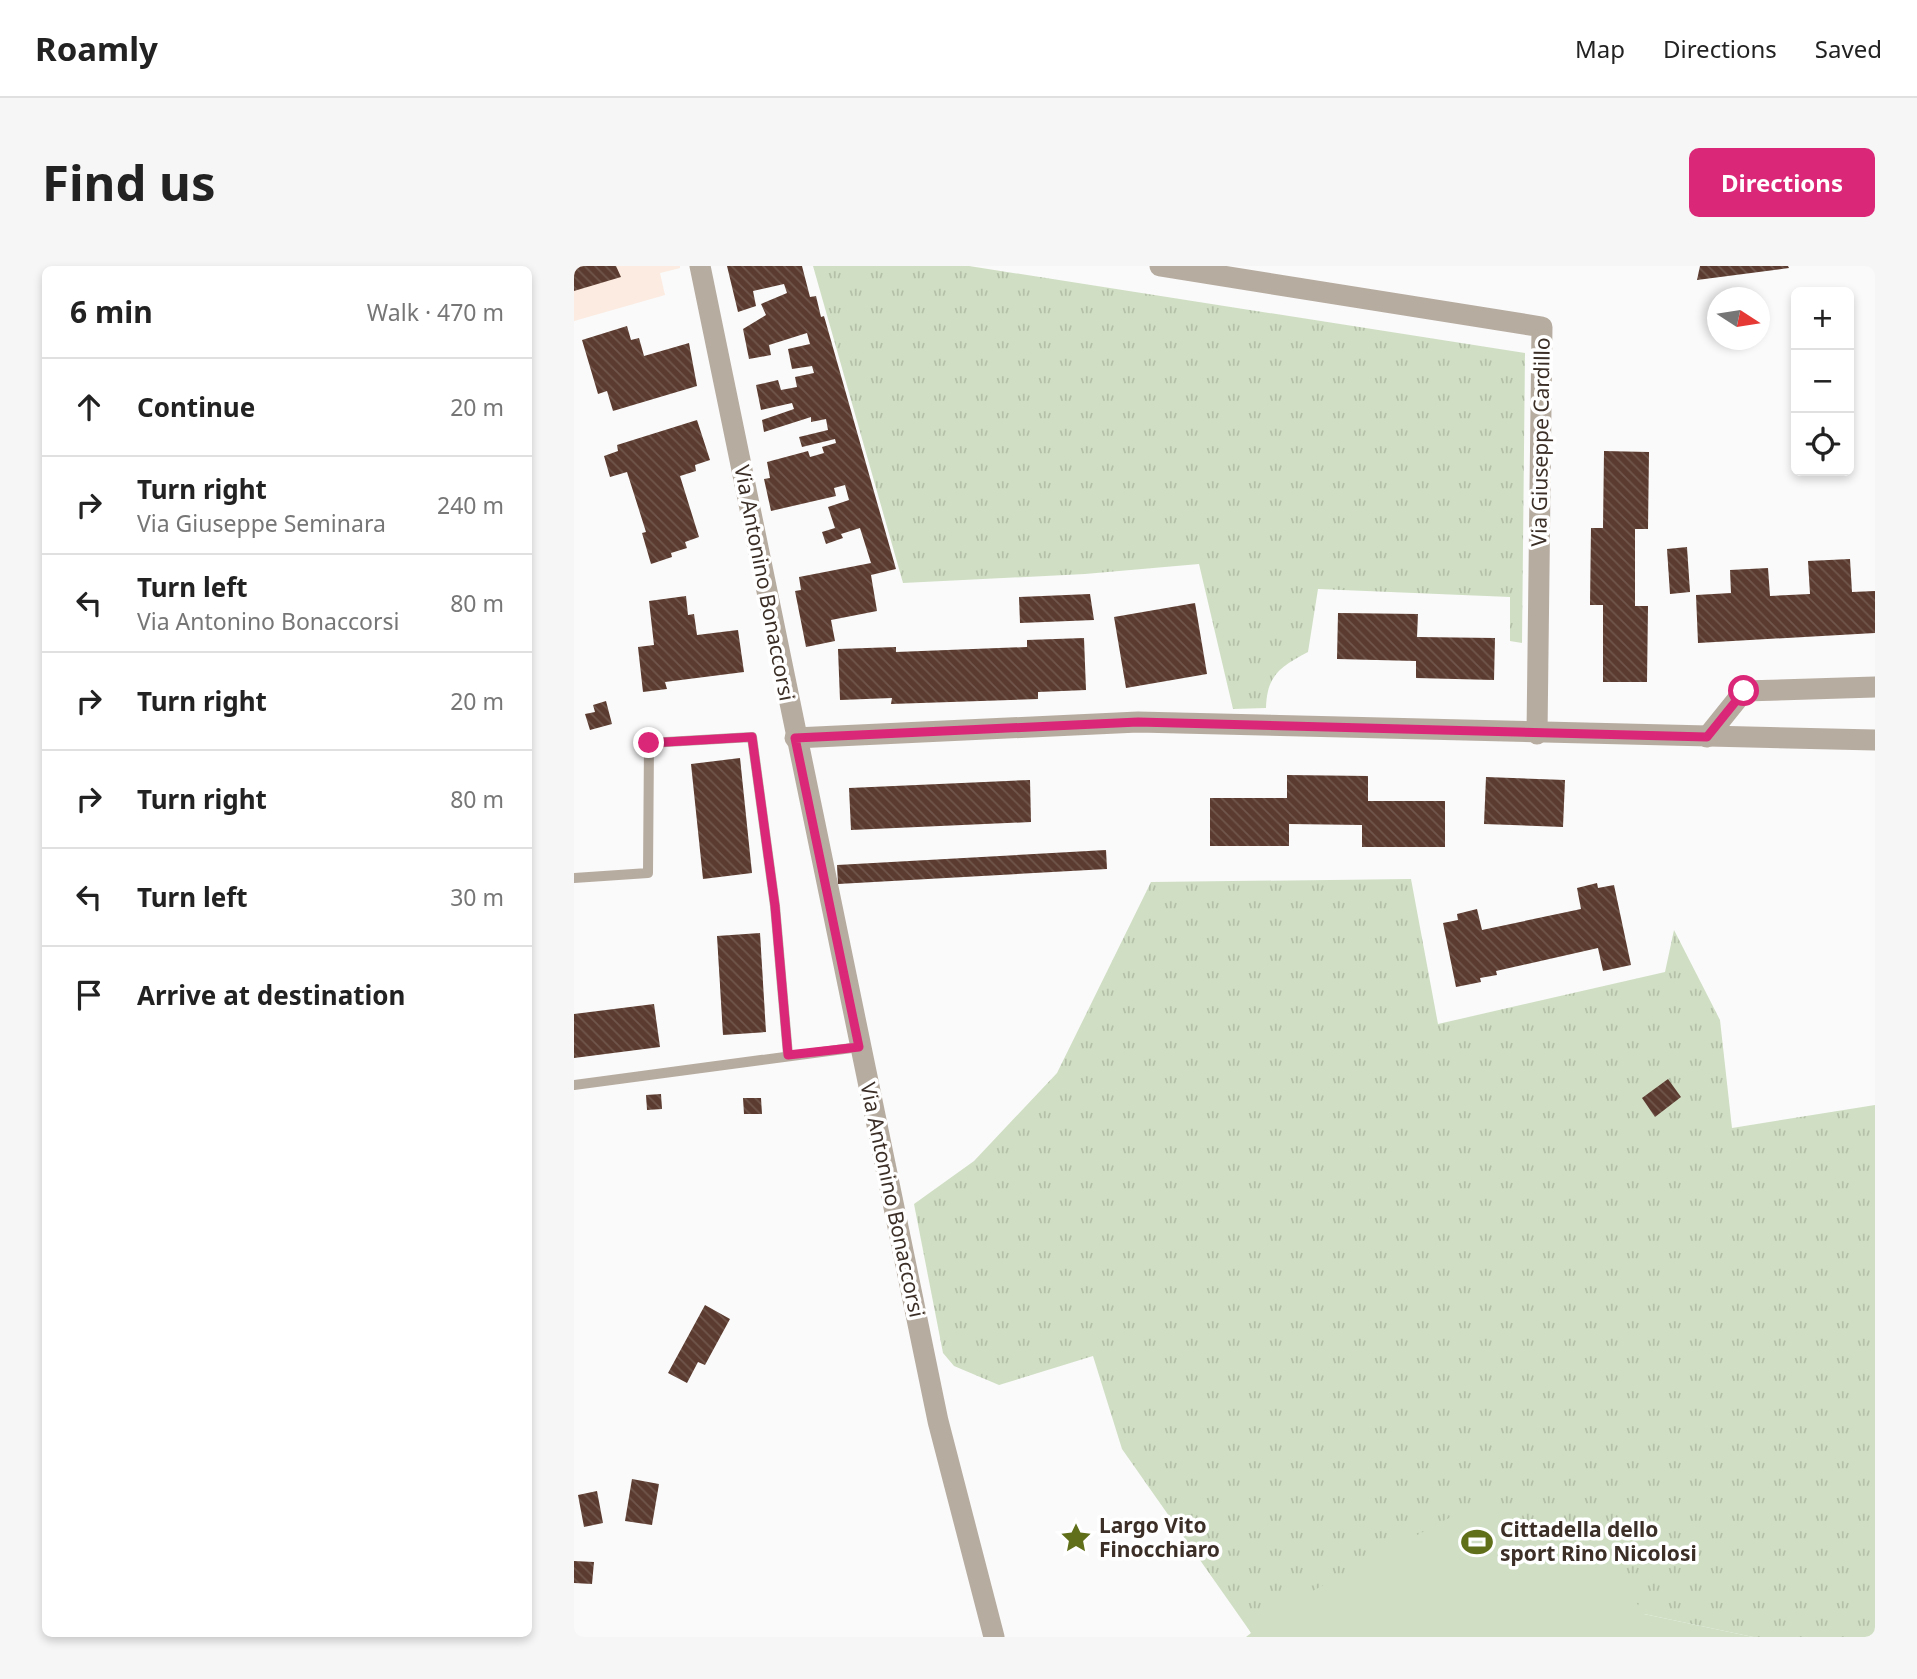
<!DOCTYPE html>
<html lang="en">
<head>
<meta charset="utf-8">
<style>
	:root { --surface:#fff; --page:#f6f6f6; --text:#222; --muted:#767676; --line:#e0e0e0; --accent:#db2777 }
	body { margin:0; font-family:"Noto Sans",sans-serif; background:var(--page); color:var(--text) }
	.controls { position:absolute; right:21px; top:21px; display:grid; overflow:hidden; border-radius:10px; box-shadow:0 4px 10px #0003 }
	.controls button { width:63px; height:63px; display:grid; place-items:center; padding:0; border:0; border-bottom:2px solid var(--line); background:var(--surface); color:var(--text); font:35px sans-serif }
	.compass { position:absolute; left:1133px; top:21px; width:63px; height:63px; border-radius:50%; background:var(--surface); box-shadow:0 4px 10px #0003; rotate:102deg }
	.stop { position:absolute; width:21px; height:21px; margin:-16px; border:5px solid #db2777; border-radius:50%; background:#fff }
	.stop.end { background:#db2777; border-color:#fff; box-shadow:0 2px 7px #0008 }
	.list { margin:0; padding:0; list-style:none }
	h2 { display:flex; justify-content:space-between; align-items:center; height:91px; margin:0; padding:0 28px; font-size:30px }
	h2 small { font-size:23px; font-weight:400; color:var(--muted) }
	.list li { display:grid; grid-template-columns:46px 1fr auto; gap:21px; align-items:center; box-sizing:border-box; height:98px; padding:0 28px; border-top:2px solid var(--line) }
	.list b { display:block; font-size:26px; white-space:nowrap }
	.list p { margin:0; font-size:23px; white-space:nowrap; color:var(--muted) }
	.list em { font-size:23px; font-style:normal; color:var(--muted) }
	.icon { flex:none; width:38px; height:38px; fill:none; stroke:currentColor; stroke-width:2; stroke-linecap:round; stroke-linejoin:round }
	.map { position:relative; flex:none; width:1301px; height:1371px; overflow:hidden; border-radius:10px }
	header { display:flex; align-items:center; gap:42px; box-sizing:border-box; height:98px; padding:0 35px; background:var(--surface); border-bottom:2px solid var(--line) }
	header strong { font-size:33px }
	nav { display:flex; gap:38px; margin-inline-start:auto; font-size:24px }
	.intro { display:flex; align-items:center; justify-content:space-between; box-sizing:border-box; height:168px; padding:0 42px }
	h1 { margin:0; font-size:49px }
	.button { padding:18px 32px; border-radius:10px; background:var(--accent); color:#fff; font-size:24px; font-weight:700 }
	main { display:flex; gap:42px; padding:0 42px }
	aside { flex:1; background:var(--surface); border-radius:10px; box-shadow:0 4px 10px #0003 }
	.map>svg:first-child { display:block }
	.built { fill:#fcebe0 }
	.grass { fill:url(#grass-tufts) }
	.pitch { fill:#d0dfc4 }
	.building { fill:url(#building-back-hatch) }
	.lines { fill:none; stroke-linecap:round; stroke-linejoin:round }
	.lane { stroke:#b7aca0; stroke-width:10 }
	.street { stroke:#b7aca0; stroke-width:21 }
	.route { stroke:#db2777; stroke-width:9 }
	.labels { text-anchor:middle; stroke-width:7; stroke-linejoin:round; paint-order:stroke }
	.street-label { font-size:21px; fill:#3c2f27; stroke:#fff }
	.poi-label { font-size:21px; font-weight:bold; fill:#3c2f27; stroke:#fff; text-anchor:start }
</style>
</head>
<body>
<header>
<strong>Roamly</strong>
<nav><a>Map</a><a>Directions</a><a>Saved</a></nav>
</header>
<div class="intro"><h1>Find us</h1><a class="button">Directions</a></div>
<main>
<aside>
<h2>6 min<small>Walk · 470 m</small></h2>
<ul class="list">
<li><svg class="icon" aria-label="ahead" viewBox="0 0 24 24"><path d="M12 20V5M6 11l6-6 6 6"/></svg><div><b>Continue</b></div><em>20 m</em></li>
<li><svg class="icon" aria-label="right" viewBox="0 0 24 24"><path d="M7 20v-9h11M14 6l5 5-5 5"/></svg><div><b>Turn right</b><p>Via Giuseppe Seminara</p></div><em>240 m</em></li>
<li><svg class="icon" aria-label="left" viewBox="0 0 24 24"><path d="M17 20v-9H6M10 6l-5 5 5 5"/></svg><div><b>Turn left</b><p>Via Antonino Bonaccorsi</p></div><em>80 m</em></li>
<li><svg class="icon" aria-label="right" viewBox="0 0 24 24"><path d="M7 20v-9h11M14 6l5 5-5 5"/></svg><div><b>Turn right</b></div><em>20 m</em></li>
<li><svg class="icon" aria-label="right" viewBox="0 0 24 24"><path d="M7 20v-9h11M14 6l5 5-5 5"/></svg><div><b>Turn right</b></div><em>80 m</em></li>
<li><svg class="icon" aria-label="left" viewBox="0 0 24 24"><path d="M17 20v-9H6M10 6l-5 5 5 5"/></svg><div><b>Turn left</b></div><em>30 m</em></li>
<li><svg class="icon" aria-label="arrive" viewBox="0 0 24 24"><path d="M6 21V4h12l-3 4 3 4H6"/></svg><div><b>Arrive at destination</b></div></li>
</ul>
</aside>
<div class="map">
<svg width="1301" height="1371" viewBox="0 0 1301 1371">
	<defs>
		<pattern id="grass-tufts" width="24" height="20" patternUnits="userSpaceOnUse" patternTransform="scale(1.75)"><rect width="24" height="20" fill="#d0dfc4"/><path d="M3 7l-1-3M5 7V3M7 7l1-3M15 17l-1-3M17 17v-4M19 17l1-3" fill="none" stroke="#b4c0a8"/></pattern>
		<pattern id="building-back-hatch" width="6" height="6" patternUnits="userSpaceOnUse" patternTransform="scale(1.75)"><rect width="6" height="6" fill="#5b3b2f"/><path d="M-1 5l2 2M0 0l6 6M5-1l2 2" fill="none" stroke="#70564c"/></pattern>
	</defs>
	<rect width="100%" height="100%" fill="#fafafa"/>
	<polygon class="built" points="0,0 106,0 106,2 86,7 91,29 0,55"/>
	<g class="grass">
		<path d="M239 0H395L951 87 948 377 936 375V331L744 323 734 386C706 401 693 409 692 442L659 443 625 298 511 308 329 317Z"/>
		<polygon points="837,613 864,758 1091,706 1100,664 1146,754 1158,862 1301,839 1301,1371 1179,1371 1070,1348 680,1371 548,1183 519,1090 425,1119 380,1100 369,1087 340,938 400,895 483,807 577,616"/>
	</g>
	<polygon class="pitch" points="905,1236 1049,1317 1070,1348 1179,1371 672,1371 677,1367 673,1360"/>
	<g class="building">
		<polygon points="0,0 42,0 47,11 0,25"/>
		<polygon points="153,0 228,0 236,31 242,30 247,51 250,50 322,303 297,309 303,345 257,354 261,375 232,381 221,325 227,324 225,311 297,297 286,262 267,268 269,272 252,278 248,266 261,262 254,241 275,234 271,219 260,222 262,230 197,245 190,213 196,212 193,196 234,185 236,191 250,187 248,181 262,177 261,173 228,181 225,171 254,164 252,153 237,156 237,151 190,166 188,154 220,143 218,137 187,144 182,119 204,114 207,124 223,121 221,111 240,107 238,100 218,103 214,83 236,78 233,67 195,79 197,89 175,93 169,63 192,49 187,38 213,27 210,18 179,25 182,40 164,46"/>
		<polygon points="1126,0 1214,0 1215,2 1123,14"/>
		<polygon points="53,60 57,74 65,72 70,90 115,77 123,120 39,145 33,125 24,128 8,74"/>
		<polygon points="123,154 136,194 121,199 122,205 106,210 125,271 111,276 113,282 97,287 98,291 77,298 68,267 72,266 53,206 36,211 30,190 44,185 43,179"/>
		<polygon points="1030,185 1075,186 1074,263 1061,263 1061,340 1074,340 1073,416 1029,416 1029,339 1016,339 1017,262 1029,262"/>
		<polygon points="1113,281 1116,326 1096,328 1093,283"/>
		<polygon points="1276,293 1278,326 1301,325 1301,367 1124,377 1122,329 1157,327 1156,304 1194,302 1196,330 1236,328 1234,295"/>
		<polygon points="516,328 520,354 446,357 445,331"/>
		<polygon points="112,330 114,349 120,348 123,369 164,364 170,406 91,416 93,423 69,426 64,381 80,379 75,335"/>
		<polygon points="621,337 633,408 552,422 540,351"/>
		<polygon points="764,347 844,348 843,371 921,372 920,414 842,412 842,395 763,393"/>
		<polygon points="510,372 512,424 464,426 464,433 317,438 318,432 266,434 264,383 322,381 322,386 453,381 453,374"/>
		<polygon points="32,435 38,458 16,464 11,448 21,446 19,439"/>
		<polygon points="166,492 178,607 129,613 117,498"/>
		<polygon points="713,509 794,510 794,535 871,535 871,581 788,581 788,559 715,558 715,580 636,580 636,532 713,532"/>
		<polygon points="912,511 991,514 989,561 910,558"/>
		<polygon points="456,514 457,556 277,564 275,522"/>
		<polygon points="532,584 533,603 264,618 263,599"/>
		<polygon points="1023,617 1024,622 1040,619 1057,699 1029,705 1024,682 922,705 923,709 906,712 907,716 882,721 869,657 884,654 883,648 903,643 908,664 1007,643 1003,622"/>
		<polygon points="186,667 192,766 149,769 143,670"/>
		<polygon points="80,738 86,781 0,792 0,748"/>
		<polygon points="1094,813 1107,831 1081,851 1068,832"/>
		<polygon points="87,828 88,843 73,844 72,829"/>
		<polygon points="169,832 187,832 188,848 170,848"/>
		<polygon points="131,1039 156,1053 131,1099 124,1096 113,1117 94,1107"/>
		<polygon points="58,1213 85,1218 78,1259 51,1255"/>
		<polygon points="23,1225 29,1257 10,1261 4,1229"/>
		<polygon points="0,1295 20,1296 18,1318 0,1317"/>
	</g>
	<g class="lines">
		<g class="lane">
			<polyline points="0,612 74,607 75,477 178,471 201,640 214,789"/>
			<polyline points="0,819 285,781"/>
		</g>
		<g class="street">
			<polyline points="126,0 364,1155 420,1371"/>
			<polyline points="586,0 968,61 963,468"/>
			<polyline points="1133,471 1170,425 1301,421"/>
			<polyline points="221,472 564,456 1301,474"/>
		</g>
	</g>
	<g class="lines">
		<polyline class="route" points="75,477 178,471 201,640 214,789 285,781 221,472 564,456 1133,471 1170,425"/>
	</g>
	<defs>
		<symbol id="sight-bare" viewBox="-9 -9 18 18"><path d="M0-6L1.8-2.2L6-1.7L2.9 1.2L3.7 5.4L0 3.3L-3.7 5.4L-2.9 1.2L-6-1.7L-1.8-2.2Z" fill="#606f1a" stroke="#fff" stroke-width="2.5" paint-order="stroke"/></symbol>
		<symbol id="stadium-bare" viewBox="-9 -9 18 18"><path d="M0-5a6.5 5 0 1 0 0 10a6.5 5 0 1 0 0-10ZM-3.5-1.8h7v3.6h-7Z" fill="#606f1a" stroke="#fff" stroke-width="2.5" paint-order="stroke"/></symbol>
	</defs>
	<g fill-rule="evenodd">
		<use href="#sight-bare" x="480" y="1250" width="44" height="44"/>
		<use href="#stadium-bare" x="881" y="1254" width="44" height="44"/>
	</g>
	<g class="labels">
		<g class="street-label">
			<text transform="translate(967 176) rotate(-89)" y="7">Via Giuseppe Cardillo</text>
			<text transform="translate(190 317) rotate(79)" y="7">Via Antonino Bonaccorsi</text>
			<text transform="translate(318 934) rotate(78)" y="7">Via Antonino Bonaccorsi</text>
		</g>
		<g class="poi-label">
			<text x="525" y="1267">Largo Vito<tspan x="525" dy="24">Finocchiaro</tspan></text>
			<text x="926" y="1271">Cittadella dello<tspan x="926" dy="24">sport Rino Nicolosi</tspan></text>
		</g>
	</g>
</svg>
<div class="controls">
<button>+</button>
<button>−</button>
<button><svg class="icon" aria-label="locate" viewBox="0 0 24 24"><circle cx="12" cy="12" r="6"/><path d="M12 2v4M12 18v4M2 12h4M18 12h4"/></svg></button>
</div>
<svg class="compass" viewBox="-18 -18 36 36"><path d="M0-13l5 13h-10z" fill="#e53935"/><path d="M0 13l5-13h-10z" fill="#767676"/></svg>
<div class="stop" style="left:1170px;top:425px"></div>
<div class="stop end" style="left:75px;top:477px"></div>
</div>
</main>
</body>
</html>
